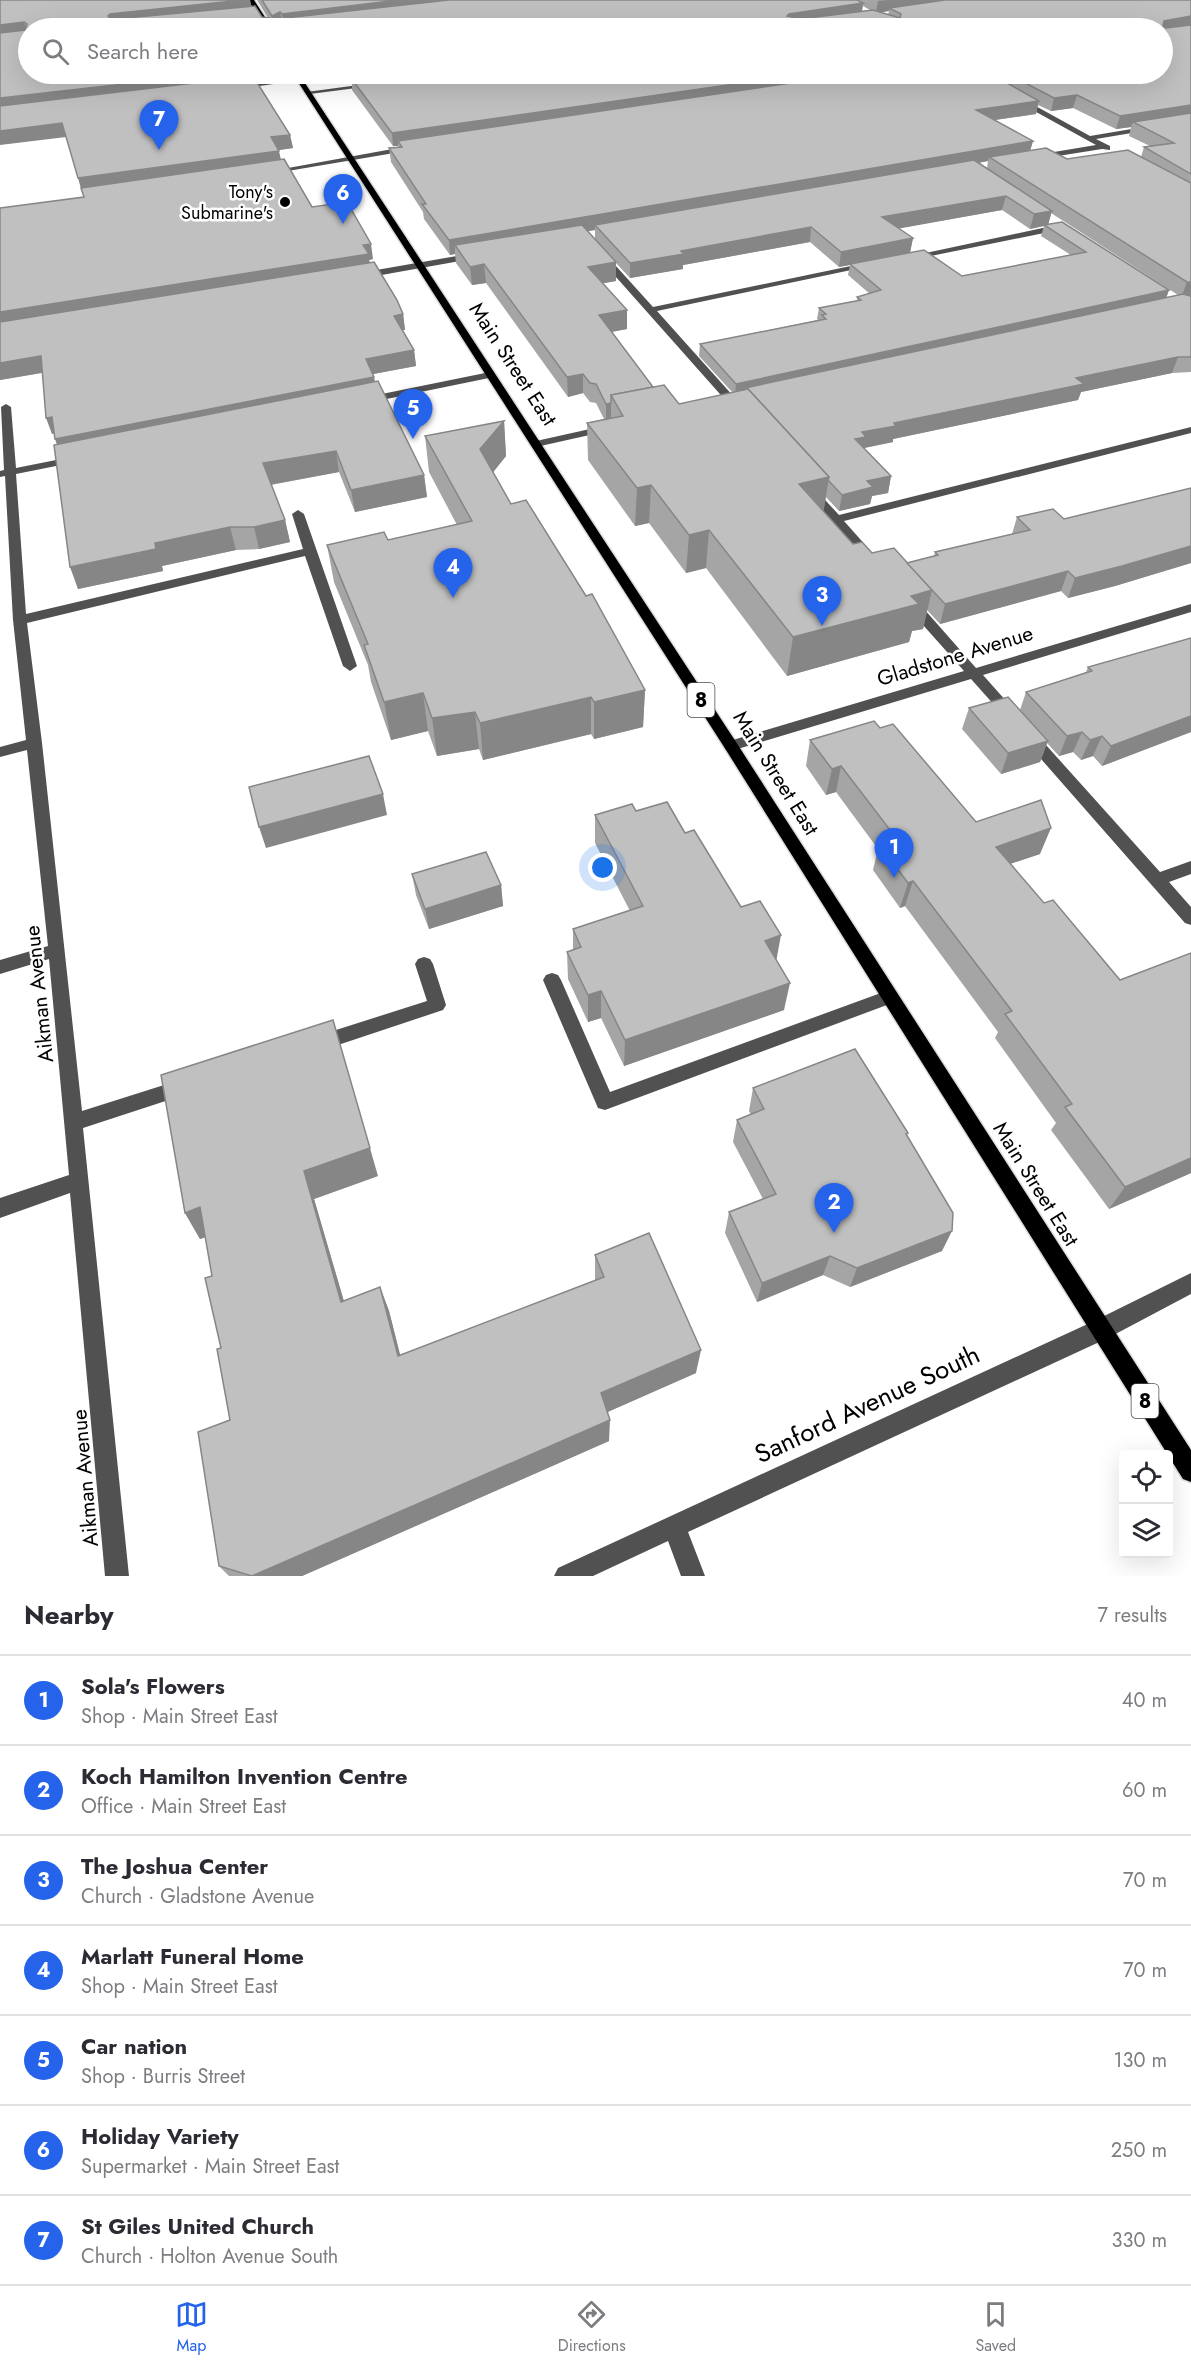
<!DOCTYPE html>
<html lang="en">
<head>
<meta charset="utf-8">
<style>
	:root { --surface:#fff; --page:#f2f2f3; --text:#2b2b33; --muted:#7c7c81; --line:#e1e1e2; --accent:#2563eb }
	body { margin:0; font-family:Jost,sans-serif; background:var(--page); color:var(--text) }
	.controls { position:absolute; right:18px; bottom:18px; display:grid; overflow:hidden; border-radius:6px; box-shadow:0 6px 24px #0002 }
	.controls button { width:54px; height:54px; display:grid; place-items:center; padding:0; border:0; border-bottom:2px solid var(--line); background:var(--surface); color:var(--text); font:30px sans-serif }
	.you { position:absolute; left:603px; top:868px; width:21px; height:21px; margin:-15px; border:4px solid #fff; border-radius:50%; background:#1a73e8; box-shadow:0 0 0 9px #1a73e833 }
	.badge { display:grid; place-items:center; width:39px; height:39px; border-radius:50%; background:var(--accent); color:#fff; font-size:20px; font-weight:700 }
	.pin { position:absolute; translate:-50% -50px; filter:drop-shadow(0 2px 3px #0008) }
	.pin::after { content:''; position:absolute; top:32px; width:21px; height:18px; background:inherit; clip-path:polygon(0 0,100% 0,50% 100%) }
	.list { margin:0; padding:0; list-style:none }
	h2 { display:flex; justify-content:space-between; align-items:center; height:78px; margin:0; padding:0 24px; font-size:26px }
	h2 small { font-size:20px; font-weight:400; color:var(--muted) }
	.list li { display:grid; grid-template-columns:39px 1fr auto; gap:18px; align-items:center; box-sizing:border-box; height:90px; padding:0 24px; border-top:2px solid var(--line) }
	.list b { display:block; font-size:22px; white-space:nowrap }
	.list p { margin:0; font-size:20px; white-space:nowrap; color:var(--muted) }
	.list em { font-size:20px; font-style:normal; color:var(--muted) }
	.icon { flex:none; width:33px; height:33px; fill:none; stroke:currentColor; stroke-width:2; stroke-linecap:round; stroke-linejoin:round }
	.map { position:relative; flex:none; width:1191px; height:1576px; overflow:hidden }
	.search { position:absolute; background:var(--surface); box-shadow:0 6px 24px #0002; left:18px; right:18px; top:18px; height:66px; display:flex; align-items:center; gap:15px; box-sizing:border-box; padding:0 21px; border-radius:33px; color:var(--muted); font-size:22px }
	.sheet { height:708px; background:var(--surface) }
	nav { display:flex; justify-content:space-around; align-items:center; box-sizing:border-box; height:84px; border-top:2px solid var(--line); background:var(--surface); font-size:16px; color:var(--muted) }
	nav a { display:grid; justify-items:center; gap:3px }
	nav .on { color:var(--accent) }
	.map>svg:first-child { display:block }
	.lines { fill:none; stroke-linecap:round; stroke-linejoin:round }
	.major-casing { stroke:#dbdbdb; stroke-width:3 }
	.minor { fill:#515151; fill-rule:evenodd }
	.major { fill:#000; fill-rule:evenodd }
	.wall { fill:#a5a5a5; fill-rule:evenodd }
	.shaded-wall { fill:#868686 }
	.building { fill:#c0c0c0; stroke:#868686; stroke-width:1.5 }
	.poi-dot { fill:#000; stroke:#fff; stroke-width:2 }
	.labels { text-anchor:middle; stroke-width:5; stroke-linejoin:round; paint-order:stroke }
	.far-poi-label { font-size:18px; fill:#000; stroke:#fff; text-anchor:end }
	.shield { fill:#fff; stroke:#4c4c4c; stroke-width:1.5 }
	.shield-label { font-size:20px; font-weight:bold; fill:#000 }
	.street-label { font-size:21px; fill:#000; stroke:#fff }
	.near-street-label { font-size:26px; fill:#000; stroke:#fff }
</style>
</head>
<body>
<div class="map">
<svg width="1191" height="1576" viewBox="0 0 1191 1576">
	<rect width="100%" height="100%" fill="#fff"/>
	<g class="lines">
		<defs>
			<g id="major">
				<polygon points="248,0 254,0 272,28 266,28"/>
				<polygon points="293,74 299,74 736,742 1191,1450 1191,1482 1183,1479 726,750"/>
			</g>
		</defs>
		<use href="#major" class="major-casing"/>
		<g class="minor">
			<polygon points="300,77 302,80 238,89 235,87"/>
			<polygon points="374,83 372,86 310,94 306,92"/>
			<polygon points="1021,98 1090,136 1191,119 1191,123 1096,139 1110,146 1110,150 1102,149 1039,159 1035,157 1036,155 1096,145 1018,102"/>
			<polygon points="409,146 412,146 412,150 270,174 266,172"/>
			<polygon points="1061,224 1064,225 1064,229 911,260 907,257"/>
			<polygon points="474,253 478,256 477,258 359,279 354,276 359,273"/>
			<polygon points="600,255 606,255 653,307 870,262 875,265 657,311 743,407 744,409 739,412 735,411 600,259"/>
			<polygon points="490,372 495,375 494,377 367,403 362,400 367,397"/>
			<polygon points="6,404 11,407 16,468 76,456 82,459 76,462 16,474 26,614 303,549 292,514 298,510 304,514 357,666 350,671 343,666 305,556 27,623 42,743 82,1111 183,1079 190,1081 192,1087 190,1093 83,1128 129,1576 105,1576 70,1193 0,1218 0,1198 69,1175 49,959 0,974 0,960 48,946 27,750 0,757 0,747 26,740 13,620 5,476 0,477 0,471 4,470 1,407"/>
			<polygon points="608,425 612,426 612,430 536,447 530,444 536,441"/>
			<polygon points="1191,427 1191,433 844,521 876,557 870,561 866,560 804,490 810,487 814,488 839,515"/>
			<polygon points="912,600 917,601 976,668 1191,604 1191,612 983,675 1015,711 1017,714 1015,717 1005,717 971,679 731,751 726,750 724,746 726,742 964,671 907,607 906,604"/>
			<polygon points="1032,734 1037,735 1160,872 1191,861 1191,874 1169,882 1191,907 1191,925 1185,923 1027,743 1025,739 1027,735"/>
			<polygon points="424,957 430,959 433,964 446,1005 443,1010 320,1051 314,1049 311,1043 314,1037 427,1001 415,964 418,959"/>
			<polygon points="552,973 558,975 561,980 610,1092 889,990 895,992 898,997 895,1002 605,1110 598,1108 543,980 546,975"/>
			<polygon points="1191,1273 1191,1294 1108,1338 688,1532 705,1576 681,1576 668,1541 593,1576 554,1576 558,1568 1092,1322"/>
		</g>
		<use href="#major" class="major"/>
	</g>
	<g class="wall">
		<path d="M0 0H250L251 6 262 17 268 18 257 0H1191V372L1172 373 1081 392 1078 400 893 439V442L864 448 891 476 888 493 872 496 870 504 839 511 826 497 823 512 853 544 872 553 907 563 934 556 935 552 1012 534 1017 517 1064 519 1191 488V563L1115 586 1068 598 1061 591 940 624 927 610 923 629 912 631 909 642 787 676 706 568 686 573 649 523 635 526 588 460 587 423 604 419 596 403 590 402 583 393 568 397 486 283 472 285 456 263 455 254 450 255 424 219 423 212 391 162 389 148 398 147V146H393L352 90V84H348L342 77 331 78 327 74H1162V28H286V26H284L282 23 274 28 269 20 271 28H28L249 74V76L290 135 293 148 278 150 281 160 312 207 373 259 369 260 370 262 403 314 405 330H402L414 350 416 366 373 374 375 381 424 475 427 497 355 512 339 472 271 485 285 520 290 542 259 549 236 550 162 566 163 571 78 589 57 444 54 433 52 434 42 373 0 380V208L84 197 66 137ZM863 6 870 10 862 11ZM889 11 888 15 881 12ZM1038 105 1051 111 1073 108 1116 129 1131 127 1129 136 1150 146 1144 147 1141 157 1067 159 1030 151 1033 141 995 120 1036 114ZM988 161 987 168 979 163ZM1002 210 1030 229 1044 226 1041 236 1071 255 962 276 910 252 913 238 899 228ZM1051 213 1178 295 1166 298 1169 290 1048 225ZM595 230V240L588 231ZM810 242 839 267 850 265 848 275 870 294 857 297V301L819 308 817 319 818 320 700 344 699 356 733 393 679 404 653 387 612 332 627 329 603 283 616 281V263L630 278 683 269V265Z"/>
		<polygon points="504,421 506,456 493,472 511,504 645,690 643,727 594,739 591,734 483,760 479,749 437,756 428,731 391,740 371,682 368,665 334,582 327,545 388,540 457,525 429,472 425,436"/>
		<polygon points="1191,638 1191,732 1102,766 1093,756 1081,760 1073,752 1059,756 1047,743 1040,762 1001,774 962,729 969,708 1020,710 1026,692 1086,672 1088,667"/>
		<polygon points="880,728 976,822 1040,854 1010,864 1191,1173 1109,1209 1051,1130 1056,1123 995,1038 998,1032 905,906 900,908 873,870 878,849 836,792 826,795 806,766 810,740"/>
		<polygon points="636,811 685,833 741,907 776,960 784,1010 624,1066 601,1018 588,1022 568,979 567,952 573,950 573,929 630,911 595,843 595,815"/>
		<polygon points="412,874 501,885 503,906 429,929 416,895"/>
		<polygon points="753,1088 908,1133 907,1135 942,1251 850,1287 823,1275 757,1302 725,1233 729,1212 763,1199 733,1142 737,1120 751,1115 749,1111"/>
		<polygon points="378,1176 314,1199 344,1301 380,1287 389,1311 400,1355 595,1281 595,1255 696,1373 607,1412 609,1441 302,1576 229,1576 219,1566 230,1420 212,1276 206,1237 200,1239 185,1213"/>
	</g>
	<g class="shaded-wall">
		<polygon points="242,0 250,0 252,11 113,26 108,16 110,14"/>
		<polygon points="399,0 494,0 285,18 286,26 284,26 282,14"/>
		<polygon points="887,0 974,0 889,8 889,11 876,13 878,1"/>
		<polygon points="863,3 861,15 788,26 787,16 789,14"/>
		<polygon points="280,12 282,23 274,28 272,16"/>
		<polygon points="1191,16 1191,28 1162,32 1164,21"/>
		<polygon points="269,18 271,28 253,28"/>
		<polygon points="24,22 28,34 0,38 0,25"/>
		<polygon points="212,74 249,74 250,82 0,112 0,98"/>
		<polygon points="330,74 342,74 342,77 331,78"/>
		<polygon points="346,74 428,74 351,78 352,84 348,84"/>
		<polygon points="805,74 890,74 398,141 398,146 393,146 392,133"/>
		<polygon points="1077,95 1073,108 1051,111 1054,98"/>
		<polygon points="1039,101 1036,114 974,123 976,110"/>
		<polygon points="1191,105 1191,118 1133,122 1131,127 1116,129 1120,116"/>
		<polygon points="62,123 66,137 0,145 0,131"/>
		<polygon points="290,135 293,148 273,151 271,137"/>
		<polygon points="1033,141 1029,154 989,157 988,161 599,229 595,225 595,230 460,253 455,245 455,254 450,255 449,240"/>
		<polygon points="279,151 282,165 82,192 78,178"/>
		<polygon points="1006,196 1002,210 880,232 882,217"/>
		<polygon points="1052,211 1048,225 1030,229 1034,214"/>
		<polygon points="811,227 810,242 683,265 683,269 630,278 630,263 681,251"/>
		<polygon points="913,238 910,253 839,267 841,252"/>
		<polygon points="371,244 373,259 369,260 371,269 0,329 0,312"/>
		<polygon points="616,262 616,281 588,286 588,267"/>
		<polygon points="484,264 486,283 472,285 470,267"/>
		<polygon points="1187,282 1191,282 1191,296 1181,298"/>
		<polygon points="1169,290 1165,301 745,388 744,393 735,395 736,384"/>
		<polygon points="627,310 627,329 599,334 599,315"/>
		<polygon points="403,314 405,330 396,331 394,316"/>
		<polygon points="414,350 416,366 368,375 366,359"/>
		<polygon points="41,356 46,372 0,380 0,363"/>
		<polygon points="1178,357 1172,373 1081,392 1078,400 893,439 893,442 864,448 863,453 855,439 862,432 894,423 1076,378"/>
		<polygon points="583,374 583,393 568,397 567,377"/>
		<polygon points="374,377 376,392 61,456 55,439"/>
		<polygon points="611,403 611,422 606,423 606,404"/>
		<polygon points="52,417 58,433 52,434 46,418"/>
		<polygon points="504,421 506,456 483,485 480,449"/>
		<polygon points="336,451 339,472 268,485 263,463"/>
		<polygon points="424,475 427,497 355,512 351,490"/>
		<polygon points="891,476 888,493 872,496 870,504 839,511 842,495 867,481"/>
		<polygon points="829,477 823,515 799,484"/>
		<polygon points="651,485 649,523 635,526 637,488"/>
		<polygon points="285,520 290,542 259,549 254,527"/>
		<polygon points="230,527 236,550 162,566 163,571 78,589 70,567 155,543"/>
		<polygon points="709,530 706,568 686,573 689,535"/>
		<polygon points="1191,546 1191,563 1115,586 1068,598 1075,578"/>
		<polygon points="1068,571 1061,591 940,624 945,604"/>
		<polygon points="932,590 923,629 912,631 909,642 787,676 793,637 911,596"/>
		<polygon points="645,690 643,727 594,739 594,702"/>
		<polygon points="423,693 428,731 391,740 384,702"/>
		<polygon points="591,697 591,734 483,760 480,723"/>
		<polygon points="475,712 479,749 437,756 432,718"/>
		<polygon points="1191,716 1191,732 1102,766 1111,746"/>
		<polygon points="1082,732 1073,752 1059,756 1067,736"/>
		<polygon points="1102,736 1093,756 1081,760 1090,740"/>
		<polygon points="1048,741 1040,762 1001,774 1008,753"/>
		<polygon points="841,766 836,792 826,795 832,769"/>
		<polygon points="383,794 387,815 266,848 259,827"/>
		<polygon points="1051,828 1040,854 986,872 996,847"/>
		<polygon points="913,881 905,906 900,908 908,883"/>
		<polygon points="501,885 503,906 429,929 425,909"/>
		<polygon points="781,935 776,962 765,941"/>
		<polygon points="790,983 784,1010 624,1066 625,1040"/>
		<polygon points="601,991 601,1018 588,1022 588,995"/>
		<polygon points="333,1020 378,1176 314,1199 351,1326 341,1302 304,1171"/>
		<polygon points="1191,1158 1191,1173 1109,1209 1125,1187"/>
		<polygon points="200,1207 215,1234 200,1239 185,1213"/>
		<polygon points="952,1231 942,1251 850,1287 857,1268"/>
		<polygon points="830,1256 823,1275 757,1302 762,1283"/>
		<polygon points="380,1287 389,1311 406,1378 398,1356"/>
		<polygon points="701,1350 696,1373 601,1415 601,1393"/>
		<polygon points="610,1420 609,1441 302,1576 252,1576"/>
	</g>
	<g class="building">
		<polygon points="0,0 242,0 110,14 108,16 110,18 126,18 255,6 262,17 269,18 253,28 28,28 28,74 212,74 0,98 0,33 25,30 27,24 24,22 0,25"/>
		<polygon points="262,0 399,0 282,14 280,12 272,16"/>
		<polygon points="449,0 857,0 863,3 789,14 787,16 800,19 873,10 900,18 901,14 889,8 945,0 1191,0 1191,16 1164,21 1163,26 1166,28 1191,25 1191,105 1120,116 1077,95 1054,98 1008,74 1162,74 1162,28 292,28 285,18"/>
		<polygon points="382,74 805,74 392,133 351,78"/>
		<polygon points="852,74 991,74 1039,101 976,110 1033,141 449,240 422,204 426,204 389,148 402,147 398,141"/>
		<polygon points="253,76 290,135 271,137 279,151 78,178 62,123 0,131 0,106"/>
		<polygon points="1191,113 1191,174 1144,147 1174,143 1133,122"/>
		<polygon points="1046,148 1067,159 1128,150 1191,183 1191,282 1187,282 989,157"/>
		<polygon points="284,159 312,207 347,202 371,244 363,245 369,254 0,312 0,208 84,197 81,188"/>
		<polygon points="974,160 1052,211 1034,214 1006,196 882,217 913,238 841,252 811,227 681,251 684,254 630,263 595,225"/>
		<polygon points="1062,222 1169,290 736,384 700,344 826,319 822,315 826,314 819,308 861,300 857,297 881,290 850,264 924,250 962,276 1086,252 1044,225"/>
		<polygon points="582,225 616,262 588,267 627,310 599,315 653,387 611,395 611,403 606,404 596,384 590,383 583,374 567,377 484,264 470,267 455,245"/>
		<polygon points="374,262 397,300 403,314 394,316 414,350 366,359 374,377 55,439 52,417 46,418 41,356 0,363 0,322"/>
		<polygon points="1183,294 1190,296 1191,295 1191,357 1178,357 1076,378 1084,384 894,423 896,426 862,432 866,437 855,439 891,476 867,481 873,487 842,495 828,480 829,477 748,389 746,390 745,388"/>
		<polygon points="378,381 424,475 351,490 336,451 263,463 285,520 254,527 230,527 155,543 156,549 70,567 54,445"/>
		<polygon points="664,385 679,404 748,389 829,477 799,484 853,544 862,542 872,553 894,548 932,590 911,596 919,604 793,637 709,530 689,535 651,485 637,488 587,423 623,416 611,395"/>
		<polygon points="504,421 480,449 511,504 526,500 586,596 592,594 645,690 594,702 591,697 480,723 475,712 432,718 423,693 384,702 364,645 368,644 327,545 384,532 388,540 472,521 425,436"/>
		<polygon points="1191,488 1191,546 1122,566 1075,578 1068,571 945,604 907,563 938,555 935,552 1030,530 1017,517 1053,509 1064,519"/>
		<polygon points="1191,638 1191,716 1111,746 1102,736 1090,740 1082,732 1067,736 1026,692 1092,671 1088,667"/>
		<polygon points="1008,697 1048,741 1008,753 969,708"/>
		<polygon points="874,721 880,728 893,724 976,822 1041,800 1051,828 996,847 1044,903 1053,900 1120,980 1191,953 1191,1158 1125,1187 1065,1107 1072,1104 1005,1014 1012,1011 913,881 908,883 879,844 897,839 841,766 832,769 810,740"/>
		<polygon points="369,756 383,794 259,827 249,787"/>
		<polygon points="667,802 685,833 694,830 741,907 760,901 781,935 765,941 790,983 625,1040 601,991 588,995 567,952 581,947 573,929 643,906 595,815 632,804 636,811"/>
		<polygon points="486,852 501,885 425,909 412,874"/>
		<polygon points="333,1020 370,1148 304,1171 341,1302 380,1287 398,1356 604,1277 595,1255 649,1233 701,1350 601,1393 610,1420 252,1576 219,1566 198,1432 230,1420 217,1349 221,1348 205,1278 212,1276 200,1207 185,1213 161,1075"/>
		<polygon points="855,1049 908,1133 906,1134 953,1213 952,1231 857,1268 830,1256 762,1283 729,1212 776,1194 737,1120 764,1109 753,1088"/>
	</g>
	<circle class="poi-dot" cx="285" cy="202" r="6"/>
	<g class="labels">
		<g class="far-poi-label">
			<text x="273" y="198">Tony's<tspan x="273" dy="21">Submarine's</tspan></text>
		</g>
		<g class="shield">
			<rect x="687.5" y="683" width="27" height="34" rx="4.5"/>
			<rect x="1131.5" y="1384" width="27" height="34" rx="4.5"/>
		</g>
		<g class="shield-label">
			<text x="701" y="707">8</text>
			<text x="1145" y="1408">8</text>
		</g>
		<g class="street-label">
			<text transform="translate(513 364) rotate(57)" y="7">Main Street East</text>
			<text transform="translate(955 656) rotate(-17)" y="7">Gladstone Avenue</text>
			<text transform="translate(776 773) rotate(58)" y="7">Main Street East</text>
			<text transform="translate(39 994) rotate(-96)" y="7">Aikman Avenue</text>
			<text transform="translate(1036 1184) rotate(58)" y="7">Main Street East</text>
			<text transform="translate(85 1478) rotate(-95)" y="7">Aikman Avenue</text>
		</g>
		<g class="near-street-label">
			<text transform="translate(867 1404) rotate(-25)" y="9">Sanford Avenue South</text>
		</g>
	</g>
</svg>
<div class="controls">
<button><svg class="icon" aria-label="locate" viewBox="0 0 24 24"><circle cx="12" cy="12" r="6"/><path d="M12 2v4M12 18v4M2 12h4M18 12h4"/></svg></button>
<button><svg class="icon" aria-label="layers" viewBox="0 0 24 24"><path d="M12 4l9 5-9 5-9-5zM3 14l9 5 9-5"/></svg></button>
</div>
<div class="you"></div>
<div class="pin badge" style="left:894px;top:878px">1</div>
<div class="pin badge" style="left:834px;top:1233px">2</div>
<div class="pin badge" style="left:822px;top:626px">3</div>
<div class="pin badge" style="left:453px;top:598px">4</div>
<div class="pin badge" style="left:413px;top:439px">5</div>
<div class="pin badge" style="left:343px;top:224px">6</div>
<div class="pin badge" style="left:159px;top:150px">7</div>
<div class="search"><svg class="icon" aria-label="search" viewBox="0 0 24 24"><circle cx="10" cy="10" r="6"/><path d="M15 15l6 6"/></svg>Search here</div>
</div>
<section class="sheet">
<h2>Nearby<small>7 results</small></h2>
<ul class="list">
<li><span class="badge">1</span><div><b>Sola's Flowers</b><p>Shop · Main Street East</p></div><em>40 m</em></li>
<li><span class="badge">2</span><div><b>Koch Hamilton Invention Centre</b><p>Office · Main Street East</p></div><em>60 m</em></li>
<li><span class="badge">3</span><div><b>The Joshua Center</b><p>Church · Gladstone Avenue</p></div><em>70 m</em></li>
<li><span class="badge">4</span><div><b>Marlatt Funeral Home</b><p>Shop · Main Street East</p></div><em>70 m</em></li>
<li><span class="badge">5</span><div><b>Car nation</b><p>Shop · Burris Street</p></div><em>130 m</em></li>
<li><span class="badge">6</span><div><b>Holiday Variety</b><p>Supermarket · Main Street East</p></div><em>250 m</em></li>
<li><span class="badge">7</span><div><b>St Giles United Church</b><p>Church · Holton Avenue South</p></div><em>330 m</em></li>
</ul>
</section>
<nav>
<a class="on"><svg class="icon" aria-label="map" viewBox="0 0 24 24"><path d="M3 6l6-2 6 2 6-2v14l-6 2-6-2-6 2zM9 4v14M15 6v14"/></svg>Map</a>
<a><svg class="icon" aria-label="directions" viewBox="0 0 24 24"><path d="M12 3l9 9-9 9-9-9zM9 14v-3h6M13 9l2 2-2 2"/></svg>Directions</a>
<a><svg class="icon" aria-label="saved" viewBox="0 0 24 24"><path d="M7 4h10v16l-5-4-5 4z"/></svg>Saved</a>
</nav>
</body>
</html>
